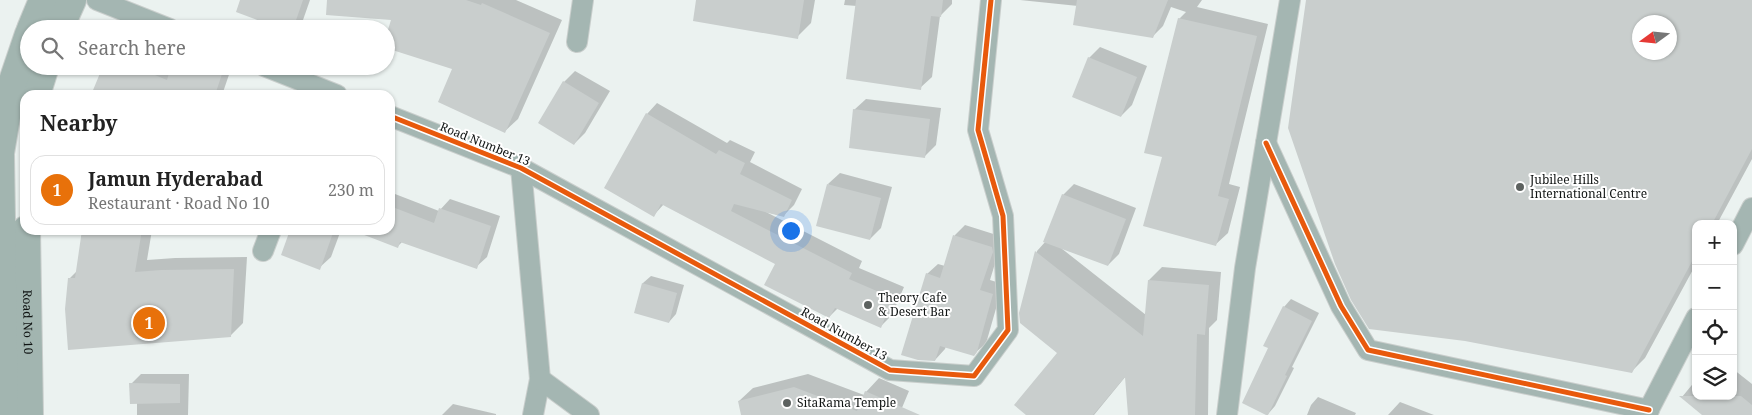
<!DOCTYPE html>
<html lang="en">
<head>
<meta charset="utf-8">
<style>
	:root { --surface:#fff; --page:#f6f6f6; --text:#222; --muted:#767676; --line:#e0e0e0; --accent:#0f766e }
	body { margin:0; font-family:"Noto Serif",serif; background:var(--page); color:var(--text) }
	.controls { position:absolute; right:15px; bottom:15px; display:grid; overflow:hidden; border-radius:10px; box-shadow:0 1px 4px #0004 }
	.controls button { width:45px; height:45px; display:grid; place-items:center; padding:0; border:0; border-bottom:1px solid var(--line); background:var(--surface); color:var(--text); font:25px sans-serif }
	.compass { position:absolute; left:1632px; top:15px; width:45px; height:45px; border-radius:50%; background:var(--surface); box-shadow:0 1px 4px #0004; rotate:255deg }
	.you { position:absolute; left:790px; top:230px; width:18px; height:18px; margin:-12px; border:4px solid #fff; border-radius:50%; background:#1a73e8; box-shadow:0 0 0 8px #1a73e833 }
	.badge { display:grid; place-items:center; width:32px; height:32px; border-radius:50%; background:var(--accent); color:#fff; font-size:16px; font-weight:700 }
	.pin { position:absolute; translate:-50% -50%; border:2px solid #fff; box-shadow:0 1px 5px #0006 }
	.list { margin:0; padding:0; list-style:none }
	h2 { display:flex; justify-content:space-between; align-items:center; height:65px; margin:0; padding:0 20px; font-size:21px }
	h2 small { font-size:16px; font-weight:400; color:var(--muted) }
	.list li { display:grid; grid-template-columns:32px 1fr auto; gap:15px; align-items:center; box-sizing:border-box; height:70px; margin:0 10px 10px; padding:0 10px; border:1px solid var(--line); border-radius:15px }
	.list b { display:block; font-size:19px; white-space:nowrap }
	.list p { margin:0; font-size:16px; white-space:nowrap; color:var(--muted) }
	.list em { font-size:16px; font-style:normal; color:var(--muted) }
	.icon { flex:none; width:28px; height:28px; fill:none; stroke:currentColor; stroke-width:2; stroke-linecap:round; stroke-linejoin:round }
	.map { position:relative; flex:none; width:1752px; height:415px; overflow:hidden }
	.search { position:absolute; background:var(--surface); box-shadow:0 1px 4px #0004; left:20px; top:20px; width:375px; height:55px; display:flex; align-items:center; gap:12px; box-sizing:border-box; padding:0 18px; border-radius:28px; color:var(--muted); font-size:19px }
	.panel { position:absolute; background:var(--surface); box-shadow:0 1px 4px #0004; left:20px; top:90px; width:375px; height:145px; border-radius:15px }
	.map>svg:first-child { display:block }
	.shadow { fill:#0003; fill-rule:evenodd }
	.building { fill:#c9cecd; fill-rule:evenodd }
	.lines { fill:none; stroke-linecap:round; stroke-linejoin:round }
	.street-casing { stroke:#c9cecc; stroke-width:22 }
	.secondary-casing { stroke:#c9cecc; stroke-width:30 }
	.street { stroke:#a4b6b2; stroke-width:20 }
	.secondary { stroke:#a2b5b0; stroke-width:28 }
	.cycleway-casing { stroke:#fff; stroke-width:8 }
	.cycleway { stroke:#e8590c; stroke-width:5 }
	.poi-dot { fill:#5d6260; stroke:#fff; stroke-width:2 }
	.labels { text-anchor:middle; stroke-width:4; stroke-linejoin:round; paint-order:stroke }
	.street-label { font-size:12px; fill:#101413; stroke:#fff }
	.poi-label { font-size:12px; fill:#101413; stroke:#fff; text-anchor:start }
</style>
</head>
<body>
<div class="map">
<svg width="1752" height="415" viewBox="0 0 1752 415">
	<rect width="100%" height="100%" fill="#ebf2f0"/>
	<g class="shadow">
		<polygon points="241,0 310,0 303,20 294,29 285,29"/>
		<polygon points="328,0 516,0 562,20 518,119 505,131 454,68 393,19"/>
		<polygon points="698,0 815,0 811,23 797,37"/>
		<polygon points="845,0 952,0 952,4 940,16 932,77 920,88 857,6 844,5"/>
		<polygon points="1020,0 1202,0 1197,7 1268,24 1229,184 1240,187 1228,233 1215,245 1164,157 1179,19 1186,12 1171,7 1163,26 1152,37 1078,6"/>
		<path d="M1307 0H1752V159L1717 224H1696V264L1645 358 1631 372ZM1640 22H1670V52H1640Z"/>
		<polygon points="1100,47 1147,66 1132,105 1121,116 1089,58"/>
		<polygon points="104,66 232,66 222,95 92,95"/>
		<polygon points="575,71 610,91 585,133 574,144 564,82"/>
		<polygon points="866,99 941,108 936,145 925,156 854,110"/>
		<polygon points="657,103 727,143 730,140 755,152 750,162 802,189 794,205 783,216 766,212 862,261 859,268 904,287 892,315 881,326 838,308 829,317 776,263 664,204 654,215 647,114"/>
		<polygon points="840,173 892,187 881,228 870,239 828,184"/>
		<polygon points="1074,184 1136,208 1119,254 1108,265 1061,248 1146,315 1149,280 1162,267 1221,272 1217,320 1209,328 1208,415 1130,415 1126,376 1094,415 1028,415 1059,353 1020,313 1037,251 1046,241 1063,195"/>
		<polygon points="395,194 439,211 450,199 500,216 487,257 476,267 402,242 397,247 375,230 390,230 390,199"/>
		<polygon points="965,225 1003,237 990,280 1003,284 987,340 985,344 974,354 946,346 945,349 935,360 927,274 938,264 945,266 955,235"/>
		<polygon points="84,230 152,230 147,260 175,258 247,257 243,323 230,336 69,279 77,271"/>
		<polygon points="291,230 341,230 331,257 319,268"/>
		<polygon points="651,276 684,285 676,314 669,322 635,312 643,283"/>
		<polygon points="1291,299 1319,313 1292,367 1294,368 1275,406 1268,414 1270,348 1284,307"/>
		<polygon points="1733,369 1752,384 1752,415 1704,415 1682,397 1696,380 1696,396 1733,396"/>
		<polygon points="141,374 189,374 188,415 137,415 137,402 131,384"/>
		<polygon points="808,374 864,395 866,392 879,378 909,391 899,415 743,415 739,401 753,388"/>
		<polygon points="1318,397 1356,413 1355,415 1307,415 1311,405"/>
		<polygon points="1400,402 1434,415 1388,415"/>
		<polygon points="453,404 496,414 496,415 442,415"/>
	</g>
	<g class="building">
		<polygon points="240,0 303,0 293,29 281,29 236,12"/>
		<polygon points="327,0 466,0 481,5 482,3 550,33 505,133 438,102 452,69 386,48 386,36 391,20 326,15"/>
		<polygon points="696,0 804,0 798,39 693,21"/>
		<polygon points="856,0 943,0 941,17 931,16 921,90 846,79"/>
		<polygon points="1077,0 1168,0 1153,38 1073,25"/>
		<path d="M1306 0H1752V149L1712 224H1696V254L1632 373 1465 341 1369 329 1351 300 1335 264 1288 128ZM1640 22H1670V52H1640Z"/>
		<polygon points="1178,18 1257,36 1218,196 1229,199 1216,246 1143,226 1162,157 1144,153"/>
		<polygon points="1088,57 1137,77 1121,117 1072,97"/>
		<polygon points="103,66 133,66 167,80 171,66 199,66 222,74 215,95 91,95"/>
		<polygon points="563,81 599,103 574,145 538,123"/>
		<polygon points="853,109 930,119 925,158 849,148"/>
		<polygon points="646,113 716,154 719,150 745,163 740,174 792,200 784,217 734,204 731,211 852,273 849,279 893,298 881,328 835,308 829,318 764,285 775,264 661,204 654,217 604,188"/>
		<polygon points="827,184 881,198 870,240 816,226"/>
		<polygon points="1062,194 1126,219 1108,266 1043,242"/>
		<polygon points="390,206 434,223 439,208 491,226 477,269 400,242 398,248 354,231 354,230 390,230"/>
		<polygon points="82,230 142,230 135,272 161,270 234,269 231,337 68,350 65,309 68,278 75,278"/>
		<polygon points="290,230 334,230 320,270 281,255"/>
		<polygon points="953,235 992,247 993,252 980,290 993,294 977,352 974,356 940,346 935,361 918,360 901,355 926,273 940,278"/>
		<polygon points="1035,251 1143,336 1148,280 1209,285 1205,335 1197,334 1195,415 1128,415 1125,377 1093,415 1026,415 1014,405 1057,353 1020,323 1019,313"/>
		<polygon points="642,283 677,293 669,323 634,313"/>
		<polygon points="1283,306 1312,321 1285,375 1287,376 1268,415 1266,415 1242,403 1268,348 1263,346"/>
		<polygon points="129,383 180,384 180,403 130,404"/>
		<polygon points="794,387 857,411 865,391 920,415 741,415 738,401"/>
		<polygon points="1679,396 1741,396 1752,405 1752,415 1702,415"/>
	</g>
	<g class="lines">
		<defs>
			<g id="street">
				<polyline points="97,0 170,29"/>
				<polyline points="577,42 583,0"/>
				<polyline points="264,66 337,95"/>
				<polyline points="390,116 521,168 890,370 974,376 1008,330 1003,216 978,130 991,0"/>
				<polyline points="1266,143 1341,306 1368,350 1649,410"/>
				<polyline points="521,168 540,379 533,415"/>
				<polyline points="1733,245 1752,208"/>
				<polyline points="263,251 271,230"/>
				<polyline points="540,379 589,415"/>
				<polyline points="1227,415 1245,268 1290,0"/>
				<polyline points="1646,415 1696,318"/>
			</g>
			<g id="secondary">
				<polyline points="31,29 43,0"/>
				<polyline points="59,29 72,0"/>
				<polyline points="36,95 45,66"/>
				<path id="s1" d="M26 230 29 415"/>
				<polyline points="4,415 0,153 11,87 29,34"/>
			</g>
		</defs>
		<use href="#street" class="street-casing"/>
		<use href="#secondary" class="secondary-casing"/>
		<use href="#street" class="street"/>
		<use href="#secondary" class="secondary"/>
		<defs>
			<g id="cycleway">
				<polyline points="390,116 521,168 890,370 974,376 1008,330 1003,216 978,130 991,0"/>
				<polyline points="1266,143 1341,306 1368,350 1649,410"/>
			</g>
		</defs>
		<use href="#cycleway" class="cycleway-casing"/>
		<use href="#cycleway" class="cycleway"/>
	</g>
	<g class="poi-dot">
		<circle cx="1520" cy="187" r="5"/>
		<circle cx="868" cy="305" r="5"/>
		<circle cx="787" cy="403" r="5"/>
	</g>
	<g class="labels">
		<g class="street-label">
			<text transform="translate(485 144) rotate(22)" y="4">Road Number 13</text>
			<text dy="4" stroke="none"><textPath href="#s1" startOffset="92">Road No 10</textPath></text>
			<text transform="translate(844 334) rotate(29)" y="4">Road Number 13</text>
		</g>
		<g class="poi-label">
			<text x="1530" y="184">Jubilee Hills<tspan x="1530" dy="14">International Centre</tspan></text>
			<text x="878" y="302">Theory Cafe<tspan x="878" dy="14">&amp; Desert Bar</tspan></text>
			<text x="797" y="407">SitaRama Temple</text>
		</g>
	</g>
</svg>
<div class="controls">
<button>+</button>
<button>−</button>
<button><svg class="icon" aria-label="locate" viewBox="0 0 24 24"><circle cx="12" cy="12" r="6"/><path d="M12 2v4M12 18v4M2 12h4M18 12h4"/></svg></button>
<button><svg class="icon" aria-label="layers" viewBox="0 0 24 24"><path d="M12 4l9 5-9 5-9-5zM3 14l9 5 9-5"/></svg></button>
</div>
<svg class="compass" viewBox="-18 -18 36 36"><path d="M0-13l5 13h-10z" fill="#e53935"/><path d="M0 13l5-13h-10z" fill="#767676"/></svg>
<div class="you"></div>
<div class="pin badge" style="left:149px;top:323px;background:#e8710a">1</div>
<div class="search"><svg class="icon" aria-label="search" viewBox="0 0 24 24"><circle cx="10" cy="10" r="6"/><path d="M15 15l6 6"/></svg>Search here</div>
<section class="panel">
<h2>Nearby<small></small></h2>
<ul class="list">
<li><span class="badge" style="background:#e8710a">1</span><div><b>Jamun Hyderabad</b><p>Restaurant · Road No 10</p></div><em>230 m</em></li>
</ul>
</section>
</div>
</body>
</html>
